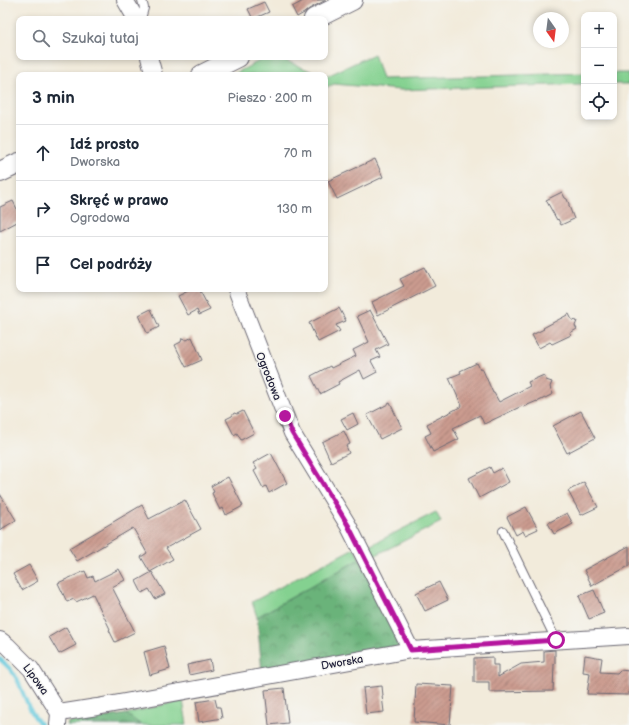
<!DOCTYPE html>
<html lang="pl">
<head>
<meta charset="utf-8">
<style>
	:root { --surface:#fff; --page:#f2f2f3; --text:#1f2937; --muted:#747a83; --line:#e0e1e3 }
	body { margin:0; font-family:"Balsamiq Sans",sans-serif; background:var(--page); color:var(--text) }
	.controls { position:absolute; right:12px; top:12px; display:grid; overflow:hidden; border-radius:8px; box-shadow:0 2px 6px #0003 }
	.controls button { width:36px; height:36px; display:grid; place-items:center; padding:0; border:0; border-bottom:1px solid var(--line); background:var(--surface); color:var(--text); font:20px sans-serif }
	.compass { position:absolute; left:533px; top:12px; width:36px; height:36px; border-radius:50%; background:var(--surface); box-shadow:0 2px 6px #0003; rotate:166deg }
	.stop { position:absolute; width:12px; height:12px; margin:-9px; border:3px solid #b5179e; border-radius:50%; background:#fff }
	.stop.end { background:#b5179e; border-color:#fff; box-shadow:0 1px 4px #0008 }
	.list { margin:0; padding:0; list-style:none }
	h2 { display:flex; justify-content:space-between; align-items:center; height:52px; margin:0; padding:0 16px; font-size:17px }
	h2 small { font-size:13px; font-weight:400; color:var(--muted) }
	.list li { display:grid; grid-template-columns:26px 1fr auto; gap:12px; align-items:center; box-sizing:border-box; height:56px; padding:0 16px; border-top:1px solid var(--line) }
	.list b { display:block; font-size:15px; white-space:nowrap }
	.list p { margin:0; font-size:13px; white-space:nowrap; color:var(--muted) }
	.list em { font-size:13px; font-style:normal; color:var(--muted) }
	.icon { flex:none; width:22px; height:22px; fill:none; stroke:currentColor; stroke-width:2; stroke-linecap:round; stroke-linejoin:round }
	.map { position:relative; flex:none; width:629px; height:725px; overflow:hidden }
	.search { position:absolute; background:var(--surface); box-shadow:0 2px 6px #0003; left:16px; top:16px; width:312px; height:44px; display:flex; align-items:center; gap:10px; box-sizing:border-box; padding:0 14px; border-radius:8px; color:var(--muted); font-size:15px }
	.panel { position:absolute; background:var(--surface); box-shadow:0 2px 6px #0003; left:16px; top:72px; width:312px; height:220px; border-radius:8px }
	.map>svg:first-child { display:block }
	.grass { fill:#84d190; stroke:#537a66 }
	.forest { fill:url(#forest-crowns); stroke:#466a5a }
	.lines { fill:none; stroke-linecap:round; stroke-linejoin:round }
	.stream { stroke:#60c8dc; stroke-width:4 }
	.building { fill:url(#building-hatch) }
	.service-casing { stroke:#6b6873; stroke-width:10 }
	.minor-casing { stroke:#6b6873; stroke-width:18 }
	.tertiary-casing { stroke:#6b6873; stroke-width:22 }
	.service { stroke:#fff; stroke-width:8 }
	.minor { stroke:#fff; stroke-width:16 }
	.tertiary { stroke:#fff; stroke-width:20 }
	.route { stroke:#b5179e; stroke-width:5 }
	.labels { text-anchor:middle; stroke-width:3; stroke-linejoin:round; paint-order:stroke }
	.street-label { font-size:11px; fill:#22223b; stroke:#f6f6f2 }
</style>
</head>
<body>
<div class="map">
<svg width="629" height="725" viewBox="0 0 629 725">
	<defs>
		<pattern id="forest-crowns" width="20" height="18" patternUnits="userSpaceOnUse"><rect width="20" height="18" fill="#6bb37a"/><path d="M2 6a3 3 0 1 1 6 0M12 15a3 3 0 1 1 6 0" fill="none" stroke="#589165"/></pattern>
		<pattern id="building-hatch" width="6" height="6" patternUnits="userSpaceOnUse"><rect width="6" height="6" fill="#cb9b8f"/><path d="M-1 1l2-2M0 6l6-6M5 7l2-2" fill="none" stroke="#a47e76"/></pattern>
	</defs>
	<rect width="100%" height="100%" fill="#f6f6f2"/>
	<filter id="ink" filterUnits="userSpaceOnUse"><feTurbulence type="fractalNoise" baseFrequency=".025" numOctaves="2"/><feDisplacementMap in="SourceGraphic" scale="8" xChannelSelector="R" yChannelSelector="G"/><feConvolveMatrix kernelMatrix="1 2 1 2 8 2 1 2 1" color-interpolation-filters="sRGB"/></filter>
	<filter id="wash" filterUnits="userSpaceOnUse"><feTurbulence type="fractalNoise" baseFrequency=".012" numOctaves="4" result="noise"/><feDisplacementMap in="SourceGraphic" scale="16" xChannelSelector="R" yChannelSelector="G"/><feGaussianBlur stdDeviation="0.9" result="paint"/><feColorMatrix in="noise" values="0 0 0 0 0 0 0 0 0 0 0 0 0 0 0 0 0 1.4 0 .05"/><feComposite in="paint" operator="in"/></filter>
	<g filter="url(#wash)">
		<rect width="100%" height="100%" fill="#f2ebdb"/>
		<g class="grass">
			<polygon points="374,54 382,79 584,73 584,84 400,90 334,84 325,88 325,77"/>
			<polygon points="267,57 277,57 320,75 232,75"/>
			<rect x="614" y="73" width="15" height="11"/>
			<polygon points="436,512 441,522 372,557 365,548"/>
			<polygon points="354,548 360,559 257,617 252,602"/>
			<polygon points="183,700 187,725 141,725 126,714"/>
			<polygon points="88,720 86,725 67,725 68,722"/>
		</g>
		<g class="forest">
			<polygon points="360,559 403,646 262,672 257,617"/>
			<polygon points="126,714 141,725 86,725 88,720"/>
		</g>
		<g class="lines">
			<polyline class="stream" points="0,659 11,670 17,679 28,705 34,716 41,725"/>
		</g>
		<g id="blocks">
			<g class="building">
				<polygon points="305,0 326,0 309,9 304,13 297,17 292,7"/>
				<polygon points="264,2 269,12 253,19 248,9"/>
				<polygon points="375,159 383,177 337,199 328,181"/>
				<polygon points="562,192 565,198 567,199 569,204 569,206 574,219 561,225 558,219 557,220 546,200"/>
				<polygon points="13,201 19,213 19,221 0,231 0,207"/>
				<polygon points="425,267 435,286 378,315 372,302 404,286 400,279"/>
				<polygon points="192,289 199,289 210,310 199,315 197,310 188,315 178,296"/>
				<polygon points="339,308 346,321 336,325 340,331 318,342 309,323"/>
				<polygon points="151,309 159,327 147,333 139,315"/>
				<polygon points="370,310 388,344 376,350 380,357 371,361 377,372 364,379 360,370 338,382 339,384 320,394 311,376 330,366 331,368 356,356 353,350 369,342 357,316"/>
				<polygon points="569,314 572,320 577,321 575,326 577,329 570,333 571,335 552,344 550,342 539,348 532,335 544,329 543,328"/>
				<polygon points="192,337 202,360 186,367 175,345 181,342 182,338 187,340"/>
				<polygon points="477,363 480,369 482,368 493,393 494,393 499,402 530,386 528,382 544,375 546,380 552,382 550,387 553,394 537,402 537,401 523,407 522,406 484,424 480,415 453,428 459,439 433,452 425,436 431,433 427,424 462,406 449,378 461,373 460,371"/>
				<polygon points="390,403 402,428 380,439 367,415"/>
				<polygon points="243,411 254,433 241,440 237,433 234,435 226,419 232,416 234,413 237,414"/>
				<polygon points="581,411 595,438 567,453 553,426"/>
				<polygon points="353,413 358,424 347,430 341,419"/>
				<polygon points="344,431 350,444 346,446 349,453 331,462 322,442"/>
				<polygon points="271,453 287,483 269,493 266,486 263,488 254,471 257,469 253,463"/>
				<polygon points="490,467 493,473 502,468 509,482 479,498 469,478"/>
				<polygon points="228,477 243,506 226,515 223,508 220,510 216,502 212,493 214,492 211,486"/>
				<polygon points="584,482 598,507 581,515 568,491"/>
				<polygon points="0,494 16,520 0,530"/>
				<polygon points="185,500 201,529 166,548 173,559 150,572 141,557 147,553 133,528 77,561 69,548 142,505 149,519"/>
				<polygon points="526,507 538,529 525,535 523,531 516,535 507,517"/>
				<polygon points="567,513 573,524 554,534 548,523"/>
				<polygon points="629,546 629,566 604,579 592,586 584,570"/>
				<polygon points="29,565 38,581 22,590 13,574"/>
				<polygon points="119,569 125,580 112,587 135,632 115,642 109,630 110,629 93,594 76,602 74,599 67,602 58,583 85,571 88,578 93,576 95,581"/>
				<polygon points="152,572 165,594 155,599 149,589 142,593 136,581"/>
				<polygon points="439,582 448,600 425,611 416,593"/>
				<polygon points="594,590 604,613 589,619 579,596"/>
				<polygon points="66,627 76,645 59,654 49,637"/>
				<polygon points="164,646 170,669 150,675 144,652"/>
				<polygon points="555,650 555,664 554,664 553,691 489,692 489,682 474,682 474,658 493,657 493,665 498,665 498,677 521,664 544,662 544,651"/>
				<polygon points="585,655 602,658 600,672 617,673 620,670 629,671 629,695 587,694 590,673 583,672"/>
				<polygon points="210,660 212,670 189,675 187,665"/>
				<polygon points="416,684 453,686 450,725 414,722"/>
				<polygon points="382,686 383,696 382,696 384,712 366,714 363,688"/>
				<polygon points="284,688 288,723 269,725 265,690"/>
				<polygon points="215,699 217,707 220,707 222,718 199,722 196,702"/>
			</g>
		</g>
	</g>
	<g filter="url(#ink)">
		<use href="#blocks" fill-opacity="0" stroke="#6b6873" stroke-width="1"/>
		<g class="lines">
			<defs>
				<g id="service">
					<polyline points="141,19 144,8 142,0"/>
					<polyline points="503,531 556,640"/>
				</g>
				<g id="minor">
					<polyline points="125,0 136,19"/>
					<polyline points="149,57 154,75"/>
					<polyline points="236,289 292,433 348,525 411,650"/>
					<polyline points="0,640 8,646 31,669 59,713 58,725"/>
					<polyline points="59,713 97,707 411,650 629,636"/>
				</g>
				<g id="tertiary">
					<polyline points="314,19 352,0"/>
					<polyline points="202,75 238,57"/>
					<polyline points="0,172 19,163"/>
				</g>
			</defs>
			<use href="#service" class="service-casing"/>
			<use href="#minor" class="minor-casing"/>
			<use href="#tertiary" class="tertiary-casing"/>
			<use href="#service" class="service"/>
			<use href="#minor" class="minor"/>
			<use href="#tertiary" class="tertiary"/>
		</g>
	</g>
	<g class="lines" filter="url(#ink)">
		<polyline class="route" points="285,416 292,433 348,525 411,650 556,640"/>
	</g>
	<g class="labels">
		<g class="street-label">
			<text transform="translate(269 376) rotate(68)" y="4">Ogrodowa</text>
			<text transform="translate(342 662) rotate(-10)" y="4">Dworska</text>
			<text transform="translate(36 679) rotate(54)" y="4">Lipowa</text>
		</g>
	</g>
</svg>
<div class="controls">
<button>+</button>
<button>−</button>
<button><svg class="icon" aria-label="locate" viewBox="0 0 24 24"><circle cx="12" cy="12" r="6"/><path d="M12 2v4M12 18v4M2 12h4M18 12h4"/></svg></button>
</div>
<svg class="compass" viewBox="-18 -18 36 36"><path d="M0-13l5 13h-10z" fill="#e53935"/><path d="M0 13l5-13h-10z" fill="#747a83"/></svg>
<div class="stop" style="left:556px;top:640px"></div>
<div class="stop end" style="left:285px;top:416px"></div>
<div class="search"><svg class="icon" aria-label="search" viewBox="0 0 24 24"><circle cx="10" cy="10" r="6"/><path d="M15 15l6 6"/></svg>Szukaj tutaj</div>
<section class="panel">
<h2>3 min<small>Pieszo · 200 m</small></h2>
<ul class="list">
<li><svg class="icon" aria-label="ahead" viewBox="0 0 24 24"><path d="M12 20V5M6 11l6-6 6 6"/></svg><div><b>Idź prosto</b><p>Dworska</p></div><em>70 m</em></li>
<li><svg class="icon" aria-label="right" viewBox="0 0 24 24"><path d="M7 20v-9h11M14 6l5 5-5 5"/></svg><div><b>Skręć w prawo</b><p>Ogrodowa</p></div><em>130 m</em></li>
<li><svg class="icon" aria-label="arrive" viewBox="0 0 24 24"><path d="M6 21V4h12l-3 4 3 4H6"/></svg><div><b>Cel podróży</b></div></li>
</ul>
</section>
</div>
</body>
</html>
